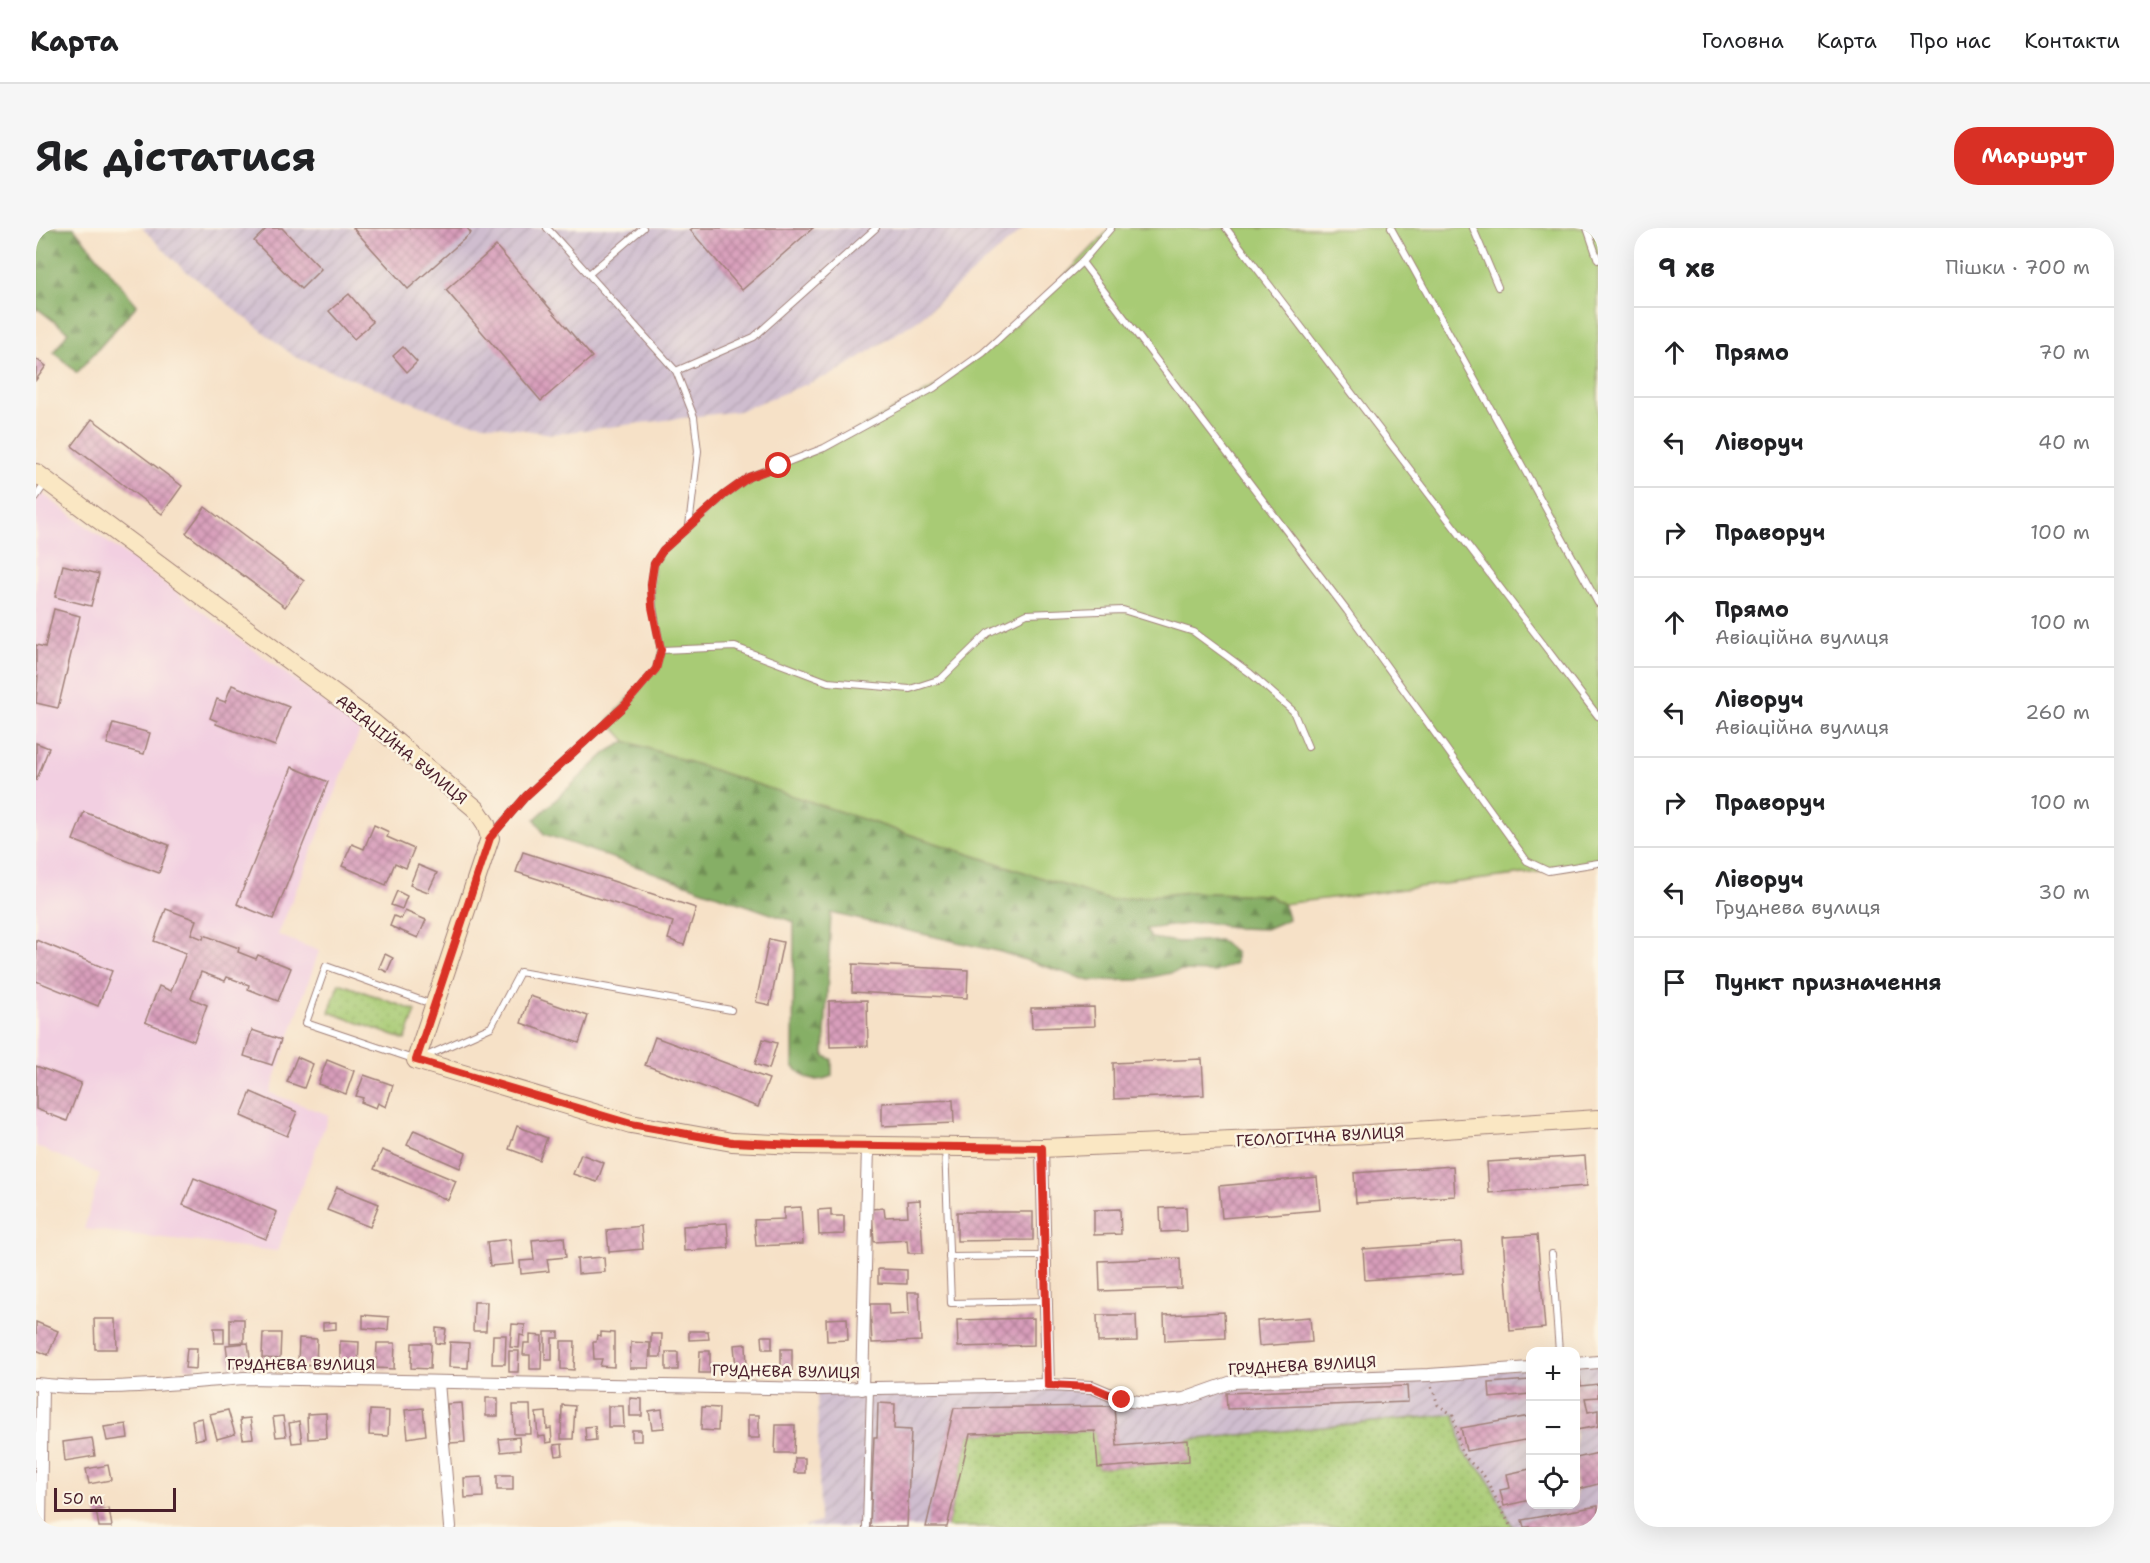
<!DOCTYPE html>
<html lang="uk">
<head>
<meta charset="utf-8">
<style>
	:root { --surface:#fff; --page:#f6f6f6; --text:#202124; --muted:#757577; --line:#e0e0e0; --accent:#d93025 }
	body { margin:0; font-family:"Shantell Sans",sans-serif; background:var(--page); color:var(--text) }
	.controls { position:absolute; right:18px; bottom:18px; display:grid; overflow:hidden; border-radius:12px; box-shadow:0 6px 24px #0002 }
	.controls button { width:54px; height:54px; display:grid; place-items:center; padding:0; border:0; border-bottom:2px solid var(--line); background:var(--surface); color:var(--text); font:30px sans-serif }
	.scale { position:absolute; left:18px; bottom:15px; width:122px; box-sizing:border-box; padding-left:6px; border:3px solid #4a1f2b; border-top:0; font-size:16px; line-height:21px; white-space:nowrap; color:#4a1f2b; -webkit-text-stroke:4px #fcf5e5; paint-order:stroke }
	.stop { position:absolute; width:18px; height:18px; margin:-14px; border:4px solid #d93025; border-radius:50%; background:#fff }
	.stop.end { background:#d93025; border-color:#fff; box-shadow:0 2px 6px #0008 }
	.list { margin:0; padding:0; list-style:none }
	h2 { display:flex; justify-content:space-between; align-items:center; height:78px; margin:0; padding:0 24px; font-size:26px }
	h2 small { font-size:20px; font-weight:400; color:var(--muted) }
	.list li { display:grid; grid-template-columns:39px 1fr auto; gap:18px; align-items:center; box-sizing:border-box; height:90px; padding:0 24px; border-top:2px solid var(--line) }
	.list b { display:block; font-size:22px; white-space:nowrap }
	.list p { margin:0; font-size:20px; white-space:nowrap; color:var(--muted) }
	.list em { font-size:20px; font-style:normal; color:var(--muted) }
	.icon { flex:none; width:33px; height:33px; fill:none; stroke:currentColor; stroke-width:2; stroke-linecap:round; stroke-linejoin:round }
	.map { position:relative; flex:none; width:1562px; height:1299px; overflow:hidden; border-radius:24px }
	header { display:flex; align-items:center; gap:36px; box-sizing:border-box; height:84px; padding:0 30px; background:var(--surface); border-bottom:2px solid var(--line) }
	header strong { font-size:28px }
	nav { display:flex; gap:33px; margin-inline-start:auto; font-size:21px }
	.intro { display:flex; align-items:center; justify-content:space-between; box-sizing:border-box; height:144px; padding:0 36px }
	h1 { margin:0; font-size:42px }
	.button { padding:15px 27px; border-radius:24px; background:var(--accent); color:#fff; font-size:21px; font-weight:700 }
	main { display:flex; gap:36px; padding:0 36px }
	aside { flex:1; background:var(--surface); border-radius:24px; box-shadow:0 6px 24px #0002 }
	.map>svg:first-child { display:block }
	.built { fill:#f2cfe1 }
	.industrial { fill:url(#industrial-furrows) }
	.grass { fill:url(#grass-dots); stroke:#797550; stroke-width:1.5 }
	.forest { fill:url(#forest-firs); stroke:#686748; stroke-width:1.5 }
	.green { fill:#a8cb74; stroke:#797550; stroke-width:1.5 }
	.building { fill:url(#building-cross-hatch) }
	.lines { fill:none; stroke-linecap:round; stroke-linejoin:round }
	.lane-casing { stroke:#a08079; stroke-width:8 }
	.street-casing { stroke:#a08079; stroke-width:14 }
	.secondary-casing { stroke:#a08079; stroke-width:20 }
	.path { stroke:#a08079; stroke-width:3; stroke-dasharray:1.5 4.5; stroke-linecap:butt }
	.lane { stroke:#fff; stroke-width:6 }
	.street { stroke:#fff; stroke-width:12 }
	.secondary { stroke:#fae7c3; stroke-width:18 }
	.route { stroke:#d93025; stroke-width:8 }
	.labels { text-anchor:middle; stroke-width:5; stroke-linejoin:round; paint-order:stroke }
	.street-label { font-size:16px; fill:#4a1f2b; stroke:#fcf5e5 }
</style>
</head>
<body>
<header>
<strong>Карта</strong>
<nav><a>Головна</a><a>Карта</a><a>Про нас</a><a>Контакти</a></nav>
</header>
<div class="intro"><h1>Як дістатися</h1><a class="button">Маршрут</a></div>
<main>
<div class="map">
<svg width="1562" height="1299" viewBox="0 0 1562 1299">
	<defs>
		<pattern id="industrial-furrows" width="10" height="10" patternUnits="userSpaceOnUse" patternTransform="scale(1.5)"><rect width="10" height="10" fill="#cfbdcf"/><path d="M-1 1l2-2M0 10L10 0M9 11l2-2" fill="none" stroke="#b3a2b2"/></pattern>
		<pattern id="grass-dots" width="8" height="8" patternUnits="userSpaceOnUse" patternTransform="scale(1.5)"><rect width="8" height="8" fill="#a8cb74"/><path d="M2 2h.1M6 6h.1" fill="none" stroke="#92ae65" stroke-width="1.8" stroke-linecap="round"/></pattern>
		<pattern id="forest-firs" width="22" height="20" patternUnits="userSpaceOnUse" patternTransform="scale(1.5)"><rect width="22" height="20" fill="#86af66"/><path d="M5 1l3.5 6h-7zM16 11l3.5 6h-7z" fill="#708e54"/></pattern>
		<pattern id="building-cross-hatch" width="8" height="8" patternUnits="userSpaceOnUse" patternTransform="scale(1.5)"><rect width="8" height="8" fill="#d89ebb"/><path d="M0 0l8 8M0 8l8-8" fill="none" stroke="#b18098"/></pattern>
	</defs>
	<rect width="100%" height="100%" fill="#fcf5e5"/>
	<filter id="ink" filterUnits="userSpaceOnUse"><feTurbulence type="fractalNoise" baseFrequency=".0167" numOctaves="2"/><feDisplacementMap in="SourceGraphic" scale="12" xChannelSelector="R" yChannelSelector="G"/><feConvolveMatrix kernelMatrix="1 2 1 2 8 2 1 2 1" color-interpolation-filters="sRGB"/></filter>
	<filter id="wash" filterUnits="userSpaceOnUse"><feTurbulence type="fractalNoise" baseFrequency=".008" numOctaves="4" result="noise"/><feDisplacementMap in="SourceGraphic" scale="24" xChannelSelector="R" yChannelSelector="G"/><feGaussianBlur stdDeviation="1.35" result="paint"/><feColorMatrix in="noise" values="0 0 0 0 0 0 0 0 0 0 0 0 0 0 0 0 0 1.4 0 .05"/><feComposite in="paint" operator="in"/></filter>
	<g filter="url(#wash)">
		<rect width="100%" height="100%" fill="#f6e1c7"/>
		<polygon class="built" points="0,261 325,501 242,707 283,723 234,865 293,887 241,1023 48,1001 64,946 0,918"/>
		<g class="industrial">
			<polygon points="106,0 988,0 883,91 801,144 703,183 516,206 422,192 259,129 144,38"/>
			<polygon points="1562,1134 1562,1299 1477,1299 1449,1246 1427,1224 1419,1187 1152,1213 1153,1233 1062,1240 1058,1203 911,1299 768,1299 784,1294 781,1161 1012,1157 1111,1175 1196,1154 1494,1140 1494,1276 1540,1276 1540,1136"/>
		</g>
		<g class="grass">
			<polygon points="303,755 380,783 369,812 293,784"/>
			<polygon points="1419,1186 1427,1224 1449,1246 1477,1299 911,1299 934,1206 1059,1203 1062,1240 1153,1233 1152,1212"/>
		</g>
		<g class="forest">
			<polygon points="0,0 38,0 101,77 41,145 18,124 32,104 2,81 0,82"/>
			<path d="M590 513 1073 672 1153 664 1233 667 1247 676 1253 691 1230 701 1201 700 1169 694 1110 701 1115 710 1142 714 1183 712 1200 725V735L1179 744 1144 743 1102 752 1054 753 965 724 795 685 788 828 796 831V848C776 856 771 852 757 838L758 694 508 606 499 591 571 524Z"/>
		</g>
		<polygon class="green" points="1075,0 1562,0 1562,635 1512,643 1247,676 1233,667 1153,664 1073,672 590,513 572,493 620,441 625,422 617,379 618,336 627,322 713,249 788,220 898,160 947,125 997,81"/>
		<g id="blocks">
			<g class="building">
				<polygon points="231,0 246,0 285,41 265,61 218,13"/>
				<polygon points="317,0 431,0 435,5 372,61"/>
				<polygon points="657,0 777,0 706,62 654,2"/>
				<polygon points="460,18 556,129 505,173 410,62"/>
				<polygon points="313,66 337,94 318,111 293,83"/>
				<polygon points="367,119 381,134 371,144 357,128"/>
				<polygon points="0,131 10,138 0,152"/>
				<polygon points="56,191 146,258 126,286 36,218"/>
				<polygon points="169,279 268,353 249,379 150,305"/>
				<polygon points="27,337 63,346 55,378 19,369"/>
				<polygon points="18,381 44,388 22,480 0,475 2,448 0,448 0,417 9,419"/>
				<polygon points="196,457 253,479 239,518 180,496 181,493 174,490 181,471 189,474"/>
				<polygon points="77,495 114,505 108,526 71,516"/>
				<polygon points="0,515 13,520 0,553"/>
				<polygon points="256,539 292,554 237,691 201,676"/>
				<polygon points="48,584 133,617 123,645 37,612"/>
				<polygon points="338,597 353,604 351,609 378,621 370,640 359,635 350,657 306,638 316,616 328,621"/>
				<polygon points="487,624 660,680 648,717 632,711 637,694 480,644"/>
				<polygon points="382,637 401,645 392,664 374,657"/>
				<polygon points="361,663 371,668 366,681 355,677"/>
				<polygon points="130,681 160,692 155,706 167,711 168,707 203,720 202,724 220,731 222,727 255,740 242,773 212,761 213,757 191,749 189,753 165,744 155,770 171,777 158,813 109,794 123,758 135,763 150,725 118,713"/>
				<polygon points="369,683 390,692 382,710 354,698 358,688 365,691"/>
				<polygon points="733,711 747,714 734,777 720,774"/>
				<polygon points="0,712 76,743 62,778 0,753"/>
				<polygon points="349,726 357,730 351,744 343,740"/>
				<polygon points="817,736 932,742 931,770 816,764"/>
				<polygon points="494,768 552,788 543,815 485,795"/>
				<polygon points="831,772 832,818 794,819 793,773"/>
				<polygon points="1058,779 1059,798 996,800 995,780"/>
				<polygon points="216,802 245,812 236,837 208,828"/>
				<polygon points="619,809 733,851 722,879 609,837"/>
				<polygon points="727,811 741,815 733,841 719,836"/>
				<polygon points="261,829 277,836 268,860 251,854"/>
				<polygon points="1166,831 1168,867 1078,871 1077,835"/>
				<polygon points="291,832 318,843 310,866 282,856"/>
				<polygon points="0,838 45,855 31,893 0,881"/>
				<polygon points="328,847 357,857 350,879 342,875 340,880 325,874 327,870 320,868"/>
				<polygon points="215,864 261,884 251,908 205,888"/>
				<polygon points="917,872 918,895 846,898 846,875"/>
				<polygon points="481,898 511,910 503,932 473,921"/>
				<polygon points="378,902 430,925 424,940 371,917"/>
				<polygon points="346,922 420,953 412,972 338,941"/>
				<polygon points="545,926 568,935 561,954 537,946"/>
				<polygon points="1549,928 1551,958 1453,965 1451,934"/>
				<polygon points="1417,938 1419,968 1320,975 1318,945"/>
				<polygon points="1281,949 1284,982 1186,990 1183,958"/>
				<polygon points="158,950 241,984 230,1011 147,977"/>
				<polygon points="301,959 343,976 334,999 291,982"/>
				<polygon points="884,972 887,1025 872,1025 871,1012 838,1014 836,981 848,980 849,989 872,988 871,973"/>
				<polygon points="765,979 767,1016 720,1018 718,992 748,991 748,980"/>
				<polygon points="1150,979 1151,1003 1125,1004 1124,980"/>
				<polygon points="795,981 795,988 808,988 808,1006 783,1007 782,982"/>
				<polygon points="1084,981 1085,1006 1058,1007 1058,982"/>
				<polygon points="921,984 997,984 997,1012 921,1013"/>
				<polygon points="691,995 693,1020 648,1023 647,998"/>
				<polygon points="605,998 607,1021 573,1024 571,1002"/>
				<polygon points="1501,1007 1509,1100 1474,1103 1467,1009"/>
				<polygon points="528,1009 530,1029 511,1031 513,1043 485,1046 484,1033 498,1032 496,1012"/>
				<polygon points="474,1011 477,1036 454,1038 451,1014"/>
				<polygon points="1425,1014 1427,1045 1329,1052 1327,1021"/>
				<polygon points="568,1029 569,1044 542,1046 541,1031"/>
				<polygon points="1144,1030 1145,1060 1064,1063 1063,1033"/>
				<polygon points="842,1041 871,1042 871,1056 842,1055"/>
				<polygon points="872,1064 883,1064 885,1113 836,1115 834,1076 852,1076 853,1087 873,1086"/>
				<polygon points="438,1074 451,1074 450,1103 437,1103"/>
				<polygon points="1188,1084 1189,1110 1129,1113 1128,1087"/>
				<polygon points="327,1087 353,1089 352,1102 327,1100"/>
				<polygon points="1061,1087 1100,1087 1101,1113 1062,1114"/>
				<polygon points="1274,1089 1276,1114 1223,1118 1221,1093"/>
				<polygon points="811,1090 812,1112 791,1113 790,1091"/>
				<polygon points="998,1090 998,1117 922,1119 921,1092"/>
				<polygon points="58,1091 80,1091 81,1121 59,1121"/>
				<polygon points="194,1091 208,1091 208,1114 194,1115"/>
				<polygon points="0,1094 22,1103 12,1127 0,1122"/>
				<polygon points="300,1094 300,1101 287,1102 287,1095"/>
				<polygon points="476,1096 489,1097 488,1108 484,1107 483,1120 474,1119"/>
				<polygon points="178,1100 188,1100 188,1115 179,1115"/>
				<polygon points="400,1100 410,1101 408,1116 400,1115"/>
				<polygon points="653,1103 672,1103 673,1111 653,1112"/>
				<polygon points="509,1104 523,1104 523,1110 516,1110 516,1132 509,1132"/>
				<polygon points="565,1104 578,1105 578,1139 564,1138 566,1131 558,1131 557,1114 560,1114 561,1107 565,1108"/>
				<polygon points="227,1105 245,1105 244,1131 226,1130"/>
				<polygon points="615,1106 626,1106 625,1129 615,1129"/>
				<polygon points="457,1107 470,1107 469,1136 456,1136"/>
				<polygon points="494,1107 506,1108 505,1141 494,1141 494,1127 487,1127 488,1115 494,1115"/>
				<polygon points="726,1108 736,1108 736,1121 727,1121"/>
				<polygon points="263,1110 281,1111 280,1137 262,1136"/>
				<polygon points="304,1113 323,1114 322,1139 304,1138"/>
				<polygon points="525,1113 539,1113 538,1142 525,1141"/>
				<polygon points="414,1114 433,1115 432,1140 413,1139"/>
				<polygon points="595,1114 614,1115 613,1140 594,1140"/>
				<polygon points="212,1115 215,1137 193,1140 190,1117"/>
				<polygon points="341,1115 359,1115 358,1141 340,1140"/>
				<polygon points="376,1115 395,1115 394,1141 375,1140"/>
				<polygon points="710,1116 711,1140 700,1140 698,1117"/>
				<polygon points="151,1120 161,1120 160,1141 149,1140"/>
				<rect x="745" y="1121" width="11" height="22"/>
				<polygon points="473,1123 483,1123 482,1144 473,1144"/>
				<polygon points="664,1123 674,1123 674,1145 663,1145"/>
				<rect x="630" y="1124" width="12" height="18"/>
				<polygon points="1540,1149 1544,1149 1545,1158 1562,1156 1562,1169 1549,1170 1552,1184 1562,1182 1562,1198 1540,1202"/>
				<polygon points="1494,1152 1494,1166 1454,1170 1453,1155"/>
				<polygon points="1371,1158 1372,1174 1191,1181 1190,1165"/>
				<rect x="450" y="1170" width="12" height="18"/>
				<polygon points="594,1170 606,1171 606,1188 594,1188"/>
				<polygon points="426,1175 429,1214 414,1215 411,1176"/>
				<polygon points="842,1175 859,1176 858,1201 875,1202 871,1299 834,1299 838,1209 841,1209"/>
				<polygon points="477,1177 494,1177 495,1206 478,1206"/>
				<polygon points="526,1177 539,1178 537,1211 525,1211"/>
				<polygon points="572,1178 587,1178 588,1199 572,1199"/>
				<polygon points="1078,1178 1081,1218 1152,1212 1153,1233 1062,1240 1059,1203 934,1206 911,1299 890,1299 918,1180"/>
				<polygon points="666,1179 683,1180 682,1203 665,1202"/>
				<polygon points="387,1180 390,1207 372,1210 369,1182"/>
				<polygon points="626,1181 628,1200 616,1201 613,1183"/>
				<polygon points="192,1182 199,1206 181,1211 174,1186"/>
				<polygon points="334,1182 353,1183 352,1208 333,1207"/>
				<polygon points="510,1184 511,1201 515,1200 516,1214 510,1215 509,1208 502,1209 500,1185"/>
				<polygon points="290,1185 291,1210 272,1211 271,1186"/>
				<rect x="712" y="1187" width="11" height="23"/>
				<polygon points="247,1188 250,1208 240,1209 237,1189"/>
				<polygon points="1494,1188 1494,1211 1430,1223 1425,1200"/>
				<polygon points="166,1190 169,1210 159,1212 156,1192"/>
				<polygon points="214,1190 217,1210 207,1211 204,1191"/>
				<polygon points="263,1193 266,1214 256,1215 253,1195"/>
				<polygon points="90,1196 92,1210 71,1213 68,1199"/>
				<polygon points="740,1197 759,1197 758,1225 739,1225"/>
				<polygon points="559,1198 560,1212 550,1213 549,1199"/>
				<rect x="596" y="1202" width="9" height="11"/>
				<polygon points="483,1209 484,1222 465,1224 463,1211"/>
				<polygon points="56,1210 59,1228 29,1233 27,1214"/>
				<polygon points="526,1216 527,1227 520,1228 518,1217"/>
				<polygon points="1562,1225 1562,1256 1540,1262 1540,1230"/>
				<polygon points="759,1230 769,1230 769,1245 758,1245"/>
				<polygon points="72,1237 75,1252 53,1256 50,1241"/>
				<polygon points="1494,1241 1494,1272 1468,1278 1464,1262 1474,1260 1471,1246"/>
				<rect x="461" y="1247" width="16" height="15"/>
				<polygon points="446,1249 447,1269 429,1270 428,1250"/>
				<polygon points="1562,1278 1562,1295 1540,1299 1488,1299 1486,1292"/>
				<polygon points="73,1280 76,1299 63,1299 60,1282"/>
			</g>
		</g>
	</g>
	<g filter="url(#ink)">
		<use href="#blocks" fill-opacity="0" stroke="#a08079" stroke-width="1.5"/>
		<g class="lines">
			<defs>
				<g id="lane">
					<polyline points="511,0 640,143 658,189 662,223 653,298"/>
					<polyline points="1190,0 1562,488"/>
					<polyline points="1355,0 1562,375"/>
					<polyline points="1437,0 1462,59"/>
					<polyline points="1551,0 1562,32"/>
					<polyline points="1046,34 1311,383 1491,633 1512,643 1562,635"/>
					<polyline points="553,46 607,0"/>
					<polyline points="640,143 718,109 840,0"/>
					<polyline points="0,269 10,254"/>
					<polyline points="625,422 699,419 792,454 874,461 905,451 952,405 991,386 1087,382 1158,404 1214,445 1257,483 1272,519"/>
					<polyline points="456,607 490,568 589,477 620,441 625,422 617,379 615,356 618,336 627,322 688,267 713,249 788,220 898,160 947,125 1046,34 1075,0"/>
					<polyline points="386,830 455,799 484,744 695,782"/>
					<polyline points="377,831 270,795 290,738 398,777"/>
					<polyline points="909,919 915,1075 1009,1073"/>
					<polyline points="1516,1026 1523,1124"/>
					<polyline points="913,1029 1008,1028"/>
					<polyline points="830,1299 834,1160"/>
				</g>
				<g id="street">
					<polyline points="1006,920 1012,1157"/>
					<polyline points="1540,1136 1562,1134"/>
					<polyline points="402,1154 414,1299"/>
					<path d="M0 1156C66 1164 141 1155 208 1150L781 1161 1012 1157 1056 1159 1087 1172 1111 1175 1148 1171 1196 1154 1393 1147 1494 1140"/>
					<polyline points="826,1161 832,918"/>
					<polyline points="4,1299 6,1157"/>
				</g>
				<polyline id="secondary" points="0,245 336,494 440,581 450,596 454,610 380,832 595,896 696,914 760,917 1006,920 1317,907 1562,891"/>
			</defs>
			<use href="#lane" class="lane-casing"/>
			<use href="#street" class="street-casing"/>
			<use href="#secondary" class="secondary-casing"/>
			<polyline class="path" points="1396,1159 1402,1177 1417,1187 1425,1225 1448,1248 1475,1299"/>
			<use href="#lane" class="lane"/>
			<use href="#street" class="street"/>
			<use href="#secondary" class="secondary"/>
		</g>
	</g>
	<g class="lines" filter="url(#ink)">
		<polyline class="route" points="743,238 713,249 688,267 627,322 618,336 615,356 616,379 625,422 620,441 589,477 490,568 454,610 380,832 595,896 696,914 760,917 1006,920 1012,1157 1056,1159 1086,1172"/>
	</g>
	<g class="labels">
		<g class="street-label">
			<text transform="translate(366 521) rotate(39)" y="6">АВІАЦІЙНА ВУЛИЦЯ</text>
			<text transform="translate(1284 908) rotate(-3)" y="6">ГЕОЛОГІЧНА ВУЛИЦЯ</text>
			<text x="265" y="1142">ГРУДНЕВА ВУЛИЦЯ</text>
			<text transform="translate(1266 1137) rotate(-3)" y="6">ГРУДНЕВА ВУЛИЦЯ</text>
			<text transform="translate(750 1143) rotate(1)" y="6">ГРУДНЕВА ВУЛИЦЯ</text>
		</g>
	</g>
</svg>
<div class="controls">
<button>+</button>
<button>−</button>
<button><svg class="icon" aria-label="locate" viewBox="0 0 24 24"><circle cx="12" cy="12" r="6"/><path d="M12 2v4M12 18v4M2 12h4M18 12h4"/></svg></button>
</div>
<div class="scale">50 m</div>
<div class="stop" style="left:743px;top:238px"></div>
<div class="stop end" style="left:1086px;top:1172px"></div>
</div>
<aside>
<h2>9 хв<small>Пішки · 700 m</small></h2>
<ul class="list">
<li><svg class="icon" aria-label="ahead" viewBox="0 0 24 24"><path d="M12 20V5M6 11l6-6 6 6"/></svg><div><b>Прямо</b></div><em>70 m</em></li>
<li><svg class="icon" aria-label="left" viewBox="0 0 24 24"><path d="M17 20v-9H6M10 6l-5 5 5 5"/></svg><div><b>Ліворуч</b></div><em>40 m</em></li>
<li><svg class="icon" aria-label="right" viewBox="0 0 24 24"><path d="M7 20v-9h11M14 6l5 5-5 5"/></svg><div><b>Праворуч</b></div><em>100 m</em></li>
<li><svg class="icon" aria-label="ahead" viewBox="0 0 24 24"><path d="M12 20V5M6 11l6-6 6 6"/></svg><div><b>Прямо</b><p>Авіаційна вулиця</p></div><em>100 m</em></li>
<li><svg class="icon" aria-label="left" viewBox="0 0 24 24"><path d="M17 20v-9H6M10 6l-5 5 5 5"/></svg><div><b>Ліворуч</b><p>Авіаційна вулиця</p></div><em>260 m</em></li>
<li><svg class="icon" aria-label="right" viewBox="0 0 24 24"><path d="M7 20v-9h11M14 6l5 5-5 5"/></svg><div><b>Праворуч</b></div><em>100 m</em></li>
<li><svg class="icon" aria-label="left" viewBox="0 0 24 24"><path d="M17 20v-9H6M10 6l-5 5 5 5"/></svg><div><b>Ліворуч</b><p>Груднева вулиця</p></div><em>30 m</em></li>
<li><svg class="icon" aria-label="arrive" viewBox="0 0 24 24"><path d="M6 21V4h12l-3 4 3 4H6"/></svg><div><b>Пункт призначення</b></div></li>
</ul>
</aside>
</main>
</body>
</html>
